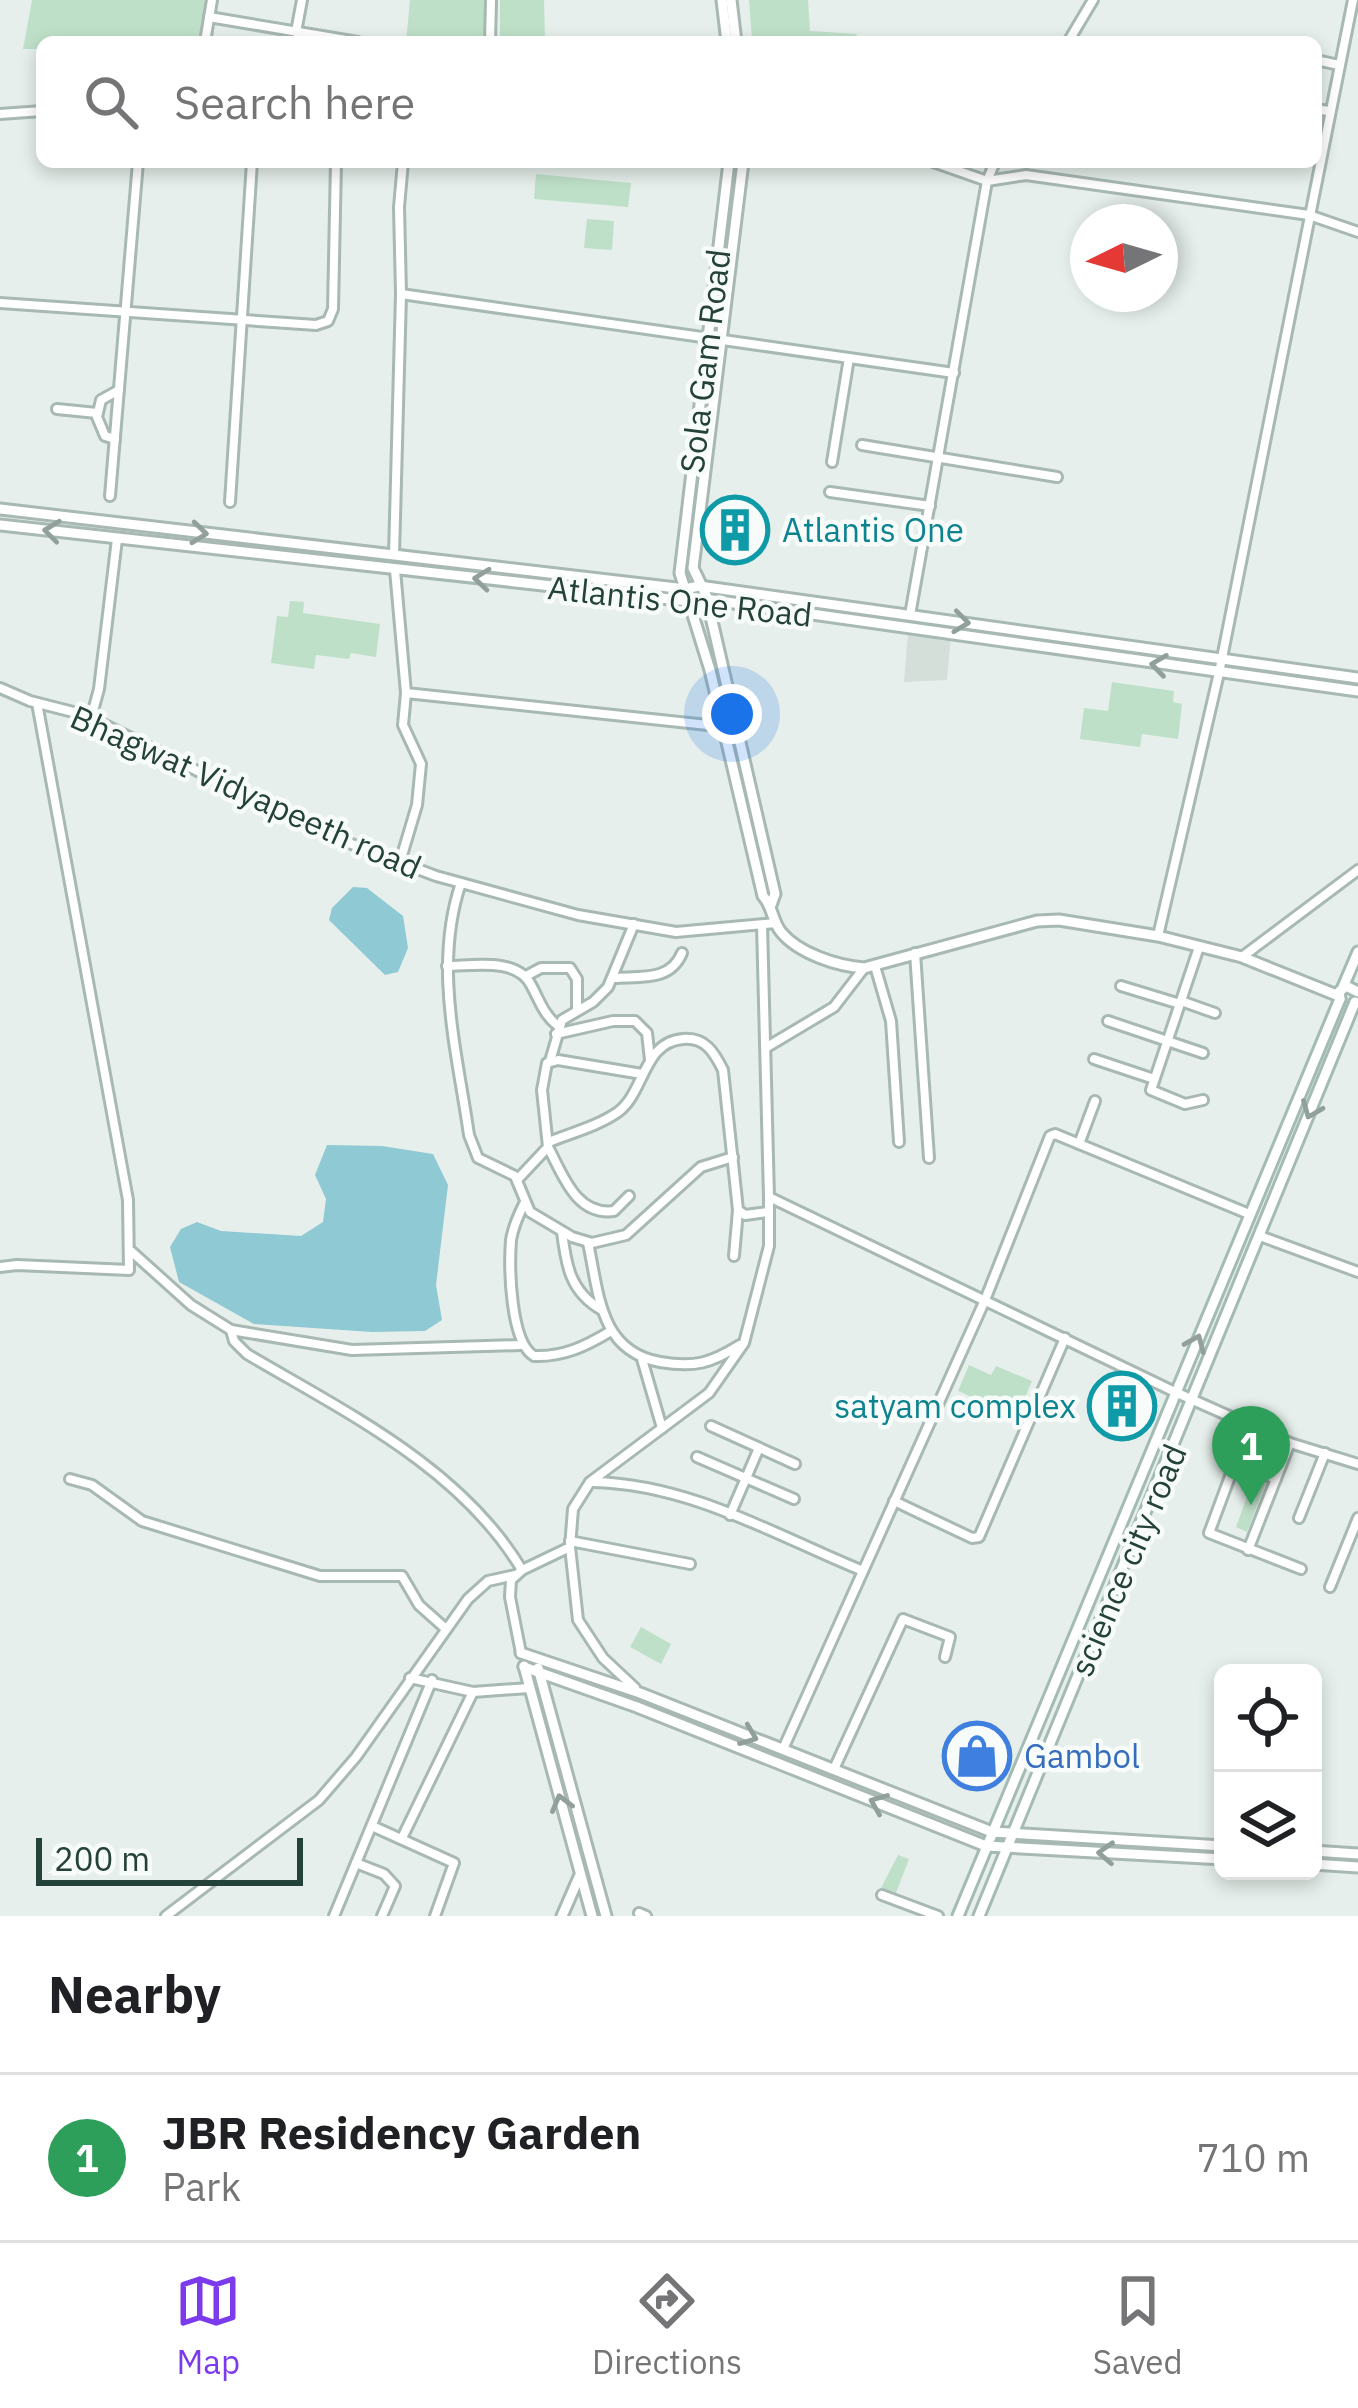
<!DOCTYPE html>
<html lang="en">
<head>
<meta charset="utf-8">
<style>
	:root { --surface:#fff; --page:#f6f6f6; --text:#202124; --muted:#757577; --line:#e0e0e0; --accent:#7c3aed }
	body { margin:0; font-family:"IBM Plex Sans",sans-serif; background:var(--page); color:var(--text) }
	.controls { position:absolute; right:36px; bottom:36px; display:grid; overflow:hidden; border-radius:18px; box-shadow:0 6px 18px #0003 }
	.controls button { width:108px; height:108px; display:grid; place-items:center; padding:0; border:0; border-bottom:3px solid var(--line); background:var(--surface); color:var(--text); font:60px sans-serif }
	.compass { position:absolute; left:1070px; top:204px; width:108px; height:108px; border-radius:50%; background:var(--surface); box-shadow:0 6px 18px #0003; rotate:265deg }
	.scale { position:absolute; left:36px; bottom:30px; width:267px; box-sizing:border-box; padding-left:12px; border:6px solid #24423a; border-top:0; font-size:33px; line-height:42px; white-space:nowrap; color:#24423a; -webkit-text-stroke:9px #f7fbf9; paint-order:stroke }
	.you { position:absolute; left:732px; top:714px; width:42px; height:42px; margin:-30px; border:9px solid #fff; border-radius:50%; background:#1a73e8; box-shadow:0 0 0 18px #1a73e833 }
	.badge { display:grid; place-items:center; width:78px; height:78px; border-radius:50%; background:var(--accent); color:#fff; font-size:39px; font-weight:700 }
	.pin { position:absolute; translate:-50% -99px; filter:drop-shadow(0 3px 6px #0008) }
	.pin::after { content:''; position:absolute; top:63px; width:42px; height:36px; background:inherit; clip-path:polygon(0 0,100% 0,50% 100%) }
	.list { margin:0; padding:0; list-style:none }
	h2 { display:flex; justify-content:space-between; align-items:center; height:156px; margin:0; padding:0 48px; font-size:51px }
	h2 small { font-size:39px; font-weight:400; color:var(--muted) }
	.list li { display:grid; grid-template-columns:78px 1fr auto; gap:36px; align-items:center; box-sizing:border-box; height:168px; padding:0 48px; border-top:3px solid var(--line) }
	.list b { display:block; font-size:45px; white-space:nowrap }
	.list p { margin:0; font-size:39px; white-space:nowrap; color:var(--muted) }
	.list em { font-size:39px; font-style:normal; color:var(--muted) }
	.icon { flex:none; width:66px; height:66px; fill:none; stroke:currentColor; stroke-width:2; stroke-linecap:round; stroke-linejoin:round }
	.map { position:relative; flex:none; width:1358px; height:1916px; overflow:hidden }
	.search { position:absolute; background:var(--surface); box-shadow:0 6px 18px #0003; left:36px; right:36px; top:36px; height:132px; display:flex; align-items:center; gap:30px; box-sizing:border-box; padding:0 42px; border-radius:18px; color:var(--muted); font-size:45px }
	.sheet { height:324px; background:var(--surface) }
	nav { display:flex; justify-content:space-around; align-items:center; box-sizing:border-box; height:168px; border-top:3px solid var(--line); background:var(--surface); font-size:33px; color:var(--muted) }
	nav a { display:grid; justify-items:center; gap:6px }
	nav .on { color:var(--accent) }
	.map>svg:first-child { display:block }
	.built { fill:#d4dfda }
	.green { fill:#bfe0c8 }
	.water { fill:#8ec9d4 }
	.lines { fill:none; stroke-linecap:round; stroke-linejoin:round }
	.minor-casing { stroke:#a8b8b2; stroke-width:14 }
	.tertiary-casing { stroke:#a8b8b2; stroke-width:15 }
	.secondary-casing { stroke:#a4bbb3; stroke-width:15 }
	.minor { stroke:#fff; stroke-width:8 }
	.tertiary { stroke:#fff; stroke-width:9 }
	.secondary { stroke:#fff; stroke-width:9 }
	.oneway { stroke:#92a09c }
	.labels { text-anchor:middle; stroke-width:9; stroke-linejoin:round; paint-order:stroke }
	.street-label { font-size:33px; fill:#24423a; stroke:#f7fbf9 }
	.culture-label { font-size:33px; fill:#0d838f; stroke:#f7fbf9; text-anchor:start }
	.shop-label { font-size:33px; fill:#366cbe; stroke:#f7fbf9; text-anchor:start }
</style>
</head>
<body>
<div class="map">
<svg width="1358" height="1916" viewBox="0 0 1358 1916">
	<rect width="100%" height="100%" fill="#e6efeb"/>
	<polygon class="built" points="908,632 951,636 947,680 904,682"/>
	<g class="green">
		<polygon points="32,0 206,0 200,42 42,42 42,49 23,49"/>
		<polygon points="410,0 484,0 484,42 406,42"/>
		<polygon points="500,0 544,0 545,42 500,42"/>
		<polygon points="749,0 808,0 810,31 857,34 854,42 752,39"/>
		<polygon points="536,174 631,183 628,207 534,199"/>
		<polygon points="587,219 614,221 612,250 584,248"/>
		<polygon points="290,601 304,602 303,613 380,624 376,657 351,653 349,659 316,655 314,669 271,663 277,616 288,617"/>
		<polygon points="1112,682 1174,691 1173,702 1182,704 1178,739 1142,734 1140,747 1080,739 1084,708 1108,711"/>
		<polygon points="969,1365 991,1375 996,1366 1032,1381 1021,1407 1007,1401 1000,1409 958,1391"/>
		<polygon points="1254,1478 1266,1483 1247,1532 1236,1527"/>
		<polygon points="641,1627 671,1644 661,1664 630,1647"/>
		<polygon points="898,1855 909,1859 894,1898 879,1892"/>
	</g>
	<g class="water">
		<polygon points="353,887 367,888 403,916 408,948 398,972 385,975 329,920 332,908"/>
		<polygon points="327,1145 382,1146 433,1154 448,1185 436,1285 442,1320 425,1331 372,1332 254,1324 179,1282 170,1247 181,1229 197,1222 221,1231 301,1236 323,1222 326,1199 315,1175"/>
	</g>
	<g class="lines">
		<defs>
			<g id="minor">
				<polyline points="209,17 358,42"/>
				<polyline points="296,32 302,0"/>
				<polyline points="205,42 212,0"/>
				<polyline points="490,42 491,0"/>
				<polyline points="1068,42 1093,0"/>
				<polyline points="1316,60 1339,65"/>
				<polyline points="1316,109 1328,111"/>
				<polyline points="0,114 42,111"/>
				<polyline points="933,162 987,181 1026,175 1309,215 1358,232"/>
				<polyline points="401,294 954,373"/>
				<polyline points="0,303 316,325 328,321 333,309 336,162"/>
				<polyline points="57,409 97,413"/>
				<polyline points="115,439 105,436 97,417 101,400 119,390"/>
				<polyline points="862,445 1057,477"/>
				<polyline points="832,462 849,358"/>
				<polyline points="830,492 930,506"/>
				<polyline points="110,496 138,162"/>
				<polyline points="230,502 252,162"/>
				<polyline points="394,555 401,294 399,207 403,162"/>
				<polyline points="395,570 406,693 736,728"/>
				<polyline points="910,615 987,181 995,162"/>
				<polyline points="0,688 30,701 85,715 320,832 436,876 578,915 676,932 776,923"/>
				<polyline points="91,718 99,689 117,539"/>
				<polyline points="400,862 417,805 421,764 403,725 406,693"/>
				<path d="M461 883C433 965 457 1051 469 1135L478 1158 515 1176 530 1212 572 1237 592 1243 626 1235 701 1167 733 1157"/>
				<polyline points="762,925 769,1197 1175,1392 1290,1443 1358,1464"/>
				<polyline points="1158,936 1219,673 1353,0"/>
				<polyline points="1199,947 1151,1090 1185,1104 1203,1100"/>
				<polyline points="915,953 929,1158"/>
				<polyline points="1242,957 1358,870"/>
				<path d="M447 966C472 966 517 957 531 985 540 1001 543 1014 558 1026"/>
				<polyline points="875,966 891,1021 899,1142"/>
				<polyline points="526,976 541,968 570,968 577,979 577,1009"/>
				<path d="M613 978C640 976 670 982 682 953"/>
				<polyline points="1121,986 1180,1004"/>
				<polyline points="1181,1001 1215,1013"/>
				<polyline points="1108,1021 1203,1053"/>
				<polyline points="556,1034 613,1021 635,1021 647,1033 650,1060"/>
				<polyline points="767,1047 834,1007 864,968"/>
				<polyline points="1094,1059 1154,1079"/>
				<polyline points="550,1061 562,1020 593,1002 608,987 634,924"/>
				<path d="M549 1142C571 1133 598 1126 618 1112 645 1092 643 1042 683 1039 705 1037 714 1052 723 1070L738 1210 745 1215 768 1212"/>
				<polyline points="1079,1144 1095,1101"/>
				<path d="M548 1147C563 1175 576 1216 614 1211L629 1196"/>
				<polyline points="517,1180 548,1147 542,1090 547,1063 558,1060 642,1074"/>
				<path d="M524 1204C518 1216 513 1227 511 1240 509 1267 510 1342 534 1356 564 1357 586 1346 611 1331"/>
				<path d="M562 1232C566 1265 570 1292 602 1310"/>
				<polyline points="1260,1236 1358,1272"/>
				<path d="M588 1243C599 1293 599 1351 660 1362 695 1368 711 1363 740 1345"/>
				<polyline points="132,1252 191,1305 231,1330 352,1350 521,1345"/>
				<polyline points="734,1256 738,1210"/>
				<polyline points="0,1267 17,1265 129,1270 128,1200 37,703"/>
				<path d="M231 1330 234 1341 247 1354C347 1413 461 1468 522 1570"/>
				<polyline points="642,1359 662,1428"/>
				<polyline points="711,1426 795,1464"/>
				<polyline points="697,1457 794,1499"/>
				<polyline points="70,1479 92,1485 142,1521 320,1576 402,1576 419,1605 446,1629"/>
				<polyline points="1276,1479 1235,1463 1209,1533 1301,1569"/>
				<path d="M593 1482C690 1484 775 1535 863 1571"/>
				<polyline points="894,1501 972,1538 979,1537 1065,1338"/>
				<polyline points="730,1515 759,1448"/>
				<polyline points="1299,1518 1325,1453"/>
				<polyline points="570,1541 690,1564"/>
				<polyline points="1248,1550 1290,1443"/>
				<polyline points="1330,1587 1358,1518"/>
				<polyline points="521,1653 510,1597 511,1580 522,1570 570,1547"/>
				<polyline points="410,1678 473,1692 529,1688"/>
				<polyline points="635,1688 603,1658 578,1620 570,1547 573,1509 590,1482 709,1393 744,1343 769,1246 769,1197"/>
				<polyline points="783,1749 985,1300 1050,1136 1055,1134 1249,1214"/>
				<polyline points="834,1769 903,1619 950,1637 945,1657"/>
				<polyline points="372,1826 454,1863 435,1916"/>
				<polyline points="402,1838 473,1692"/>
				<polyline points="356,1863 384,1874 395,1886 382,1916"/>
				<polyline points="882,1895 938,1916"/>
				<polyline points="639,1913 646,1916"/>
				<polyline points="166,1916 319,1800 356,1757 468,1599 488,1581 515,1575"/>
				<polyline points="334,1916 432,1680"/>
			</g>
			<g id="tertiary">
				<polyline points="722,0 727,42"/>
				<polyline points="731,0 736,42"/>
				<path d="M729 162 680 573 710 670 763 896C773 907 772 921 781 932 799 954 838 966 864 968L1037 921 1059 920 1158 936 1242 957 1339 996"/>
				<polyline points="743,162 693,568 706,595 775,894 771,905"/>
				<polyline points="0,509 685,589 699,586 1358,678"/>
				<polyline points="0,525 697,602 705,599 1358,691"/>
				<polyline points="521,1653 640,1693 992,1832 1223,1846"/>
				<polyline points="524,1666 592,1916"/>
				<polyline points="524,1667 637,1707 986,1846 1223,1859"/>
				<polyline points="538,1668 606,1916"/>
				<polyline points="1313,1851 1358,1854"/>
				<polyline points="1313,1864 1358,1867"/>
				<polyline points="562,1916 579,1877"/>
			</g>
			<g id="secondary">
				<polyline points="1343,987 1358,952"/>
				<polyline points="1340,999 1339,992 1346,986 1358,992"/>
				<polyline points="958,1916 1340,999"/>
				<polyline points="979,1916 1355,1002"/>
			</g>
		</defs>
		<use href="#minor" class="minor-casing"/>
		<use href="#tertiary" class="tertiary-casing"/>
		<use href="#secondary" class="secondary-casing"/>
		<use href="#minor" class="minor"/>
		<use href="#tertiary" class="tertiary"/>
		<use href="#secondary" class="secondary"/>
	</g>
	<defs><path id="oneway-chevron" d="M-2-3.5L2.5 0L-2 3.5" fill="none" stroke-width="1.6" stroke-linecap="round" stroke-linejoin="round" transform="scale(3)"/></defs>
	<g class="oneway">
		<use href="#oneway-chevron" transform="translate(52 531) rotate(-173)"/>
		<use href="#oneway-chevron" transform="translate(199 533) rotate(6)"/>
		<use href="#oneway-chevron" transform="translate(482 579) rotate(-174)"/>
		<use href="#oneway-chevron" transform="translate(961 622) rotate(7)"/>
		<use href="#oneway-chevron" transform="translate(1159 665) rotate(-172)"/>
		<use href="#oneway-chevron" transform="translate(1311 1110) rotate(112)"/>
		<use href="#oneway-chevron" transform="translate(1196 1343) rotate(-67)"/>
		<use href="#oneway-chevron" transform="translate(749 1736) rotate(21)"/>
		<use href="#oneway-chevron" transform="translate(561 1803) rotate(-105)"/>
		<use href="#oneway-chevron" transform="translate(878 1803) rotate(-158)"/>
		<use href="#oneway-chevron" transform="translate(1106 1853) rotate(-177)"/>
	</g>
	<defs>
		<symbol id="building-ring" viewBox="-11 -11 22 22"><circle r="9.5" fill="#f7fbf9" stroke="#0f9aa8" stroke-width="1.5"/><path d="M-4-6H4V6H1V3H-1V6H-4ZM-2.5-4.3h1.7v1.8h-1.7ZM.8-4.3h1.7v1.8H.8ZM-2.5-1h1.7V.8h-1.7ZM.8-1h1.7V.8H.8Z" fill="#0f9aa8"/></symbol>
		<symbol id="shop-ring" viewBox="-11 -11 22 22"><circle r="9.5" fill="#f7fbf9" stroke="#3f7fe0" stroke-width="1.5"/><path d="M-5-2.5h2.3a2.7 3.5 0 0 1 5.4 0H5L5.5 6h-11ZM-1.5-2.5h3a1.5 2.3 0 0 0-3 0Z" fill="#3f7fe0"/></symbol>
	</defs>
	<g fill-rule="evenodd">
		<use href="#building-ring" x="697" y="492" width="76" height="76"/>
		<use href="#building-ring" x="1084" y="1368" width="76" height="76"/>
		<use href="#shop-ring" x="939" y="1718" width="76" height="76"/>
	</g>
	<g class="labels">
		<g class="street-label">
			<text transform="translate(705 361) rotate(-83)" y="12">Sola Gam Road</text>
			<text transform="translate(680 601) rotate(6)" y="12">Atlantis One Road</text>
			<text transform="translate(246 792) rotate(24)" y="12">Bhagwat Vidyapeeth road</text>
			<text transform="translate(1128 1560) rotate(-67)" y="12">science city road</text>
		</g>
		<g class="culture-label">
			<text x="782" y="542">Atlantis One</text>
			<text x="1076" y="1418" text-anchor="end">satyam complex</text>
		</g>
		<g class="shop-label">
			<text x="1024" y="1768">Gambol</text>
		</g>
	</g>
</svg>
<div class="controls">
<button><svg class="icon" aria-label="locate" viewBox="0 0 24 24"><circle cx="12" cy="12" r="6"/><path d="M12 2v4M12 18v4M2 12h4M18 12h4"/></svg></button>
<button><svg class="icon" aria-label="layers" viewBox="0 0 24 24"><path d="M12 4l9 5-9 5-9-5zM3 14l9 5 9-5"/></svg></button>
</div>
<svg class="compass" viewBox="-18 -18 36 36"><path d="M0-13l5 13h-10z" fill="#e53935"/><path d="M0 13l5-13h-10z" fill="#757577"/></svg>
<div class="scale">200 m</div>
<div class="you"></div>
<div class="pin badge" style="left:1251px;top:1505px;background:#2e9e5b">1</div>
<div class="search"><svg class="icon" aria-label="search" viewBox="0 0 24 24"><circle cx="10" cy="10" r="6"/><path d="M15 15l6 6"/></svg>Search here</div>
</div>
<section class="sheet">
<h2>Nearby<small></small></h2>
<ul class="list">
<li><span class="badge" style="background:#2e9e5b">1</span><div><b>JBR Residency Garden</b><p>Park</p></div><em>710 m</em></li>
</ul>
</section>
<nav>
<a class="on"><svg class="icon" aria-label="map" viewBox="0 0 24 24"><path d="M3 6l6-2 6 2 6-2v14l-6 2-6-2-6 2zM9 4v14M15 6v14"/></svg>Map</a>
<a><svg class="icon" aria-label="directions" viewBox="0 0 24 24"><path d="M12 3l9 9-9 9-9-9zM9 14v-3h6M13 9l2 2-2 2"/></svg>Directions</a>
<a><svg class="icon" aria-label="saved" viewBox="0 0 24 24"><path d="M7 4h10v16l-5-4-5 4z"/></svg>Saved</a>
</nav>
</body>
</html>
